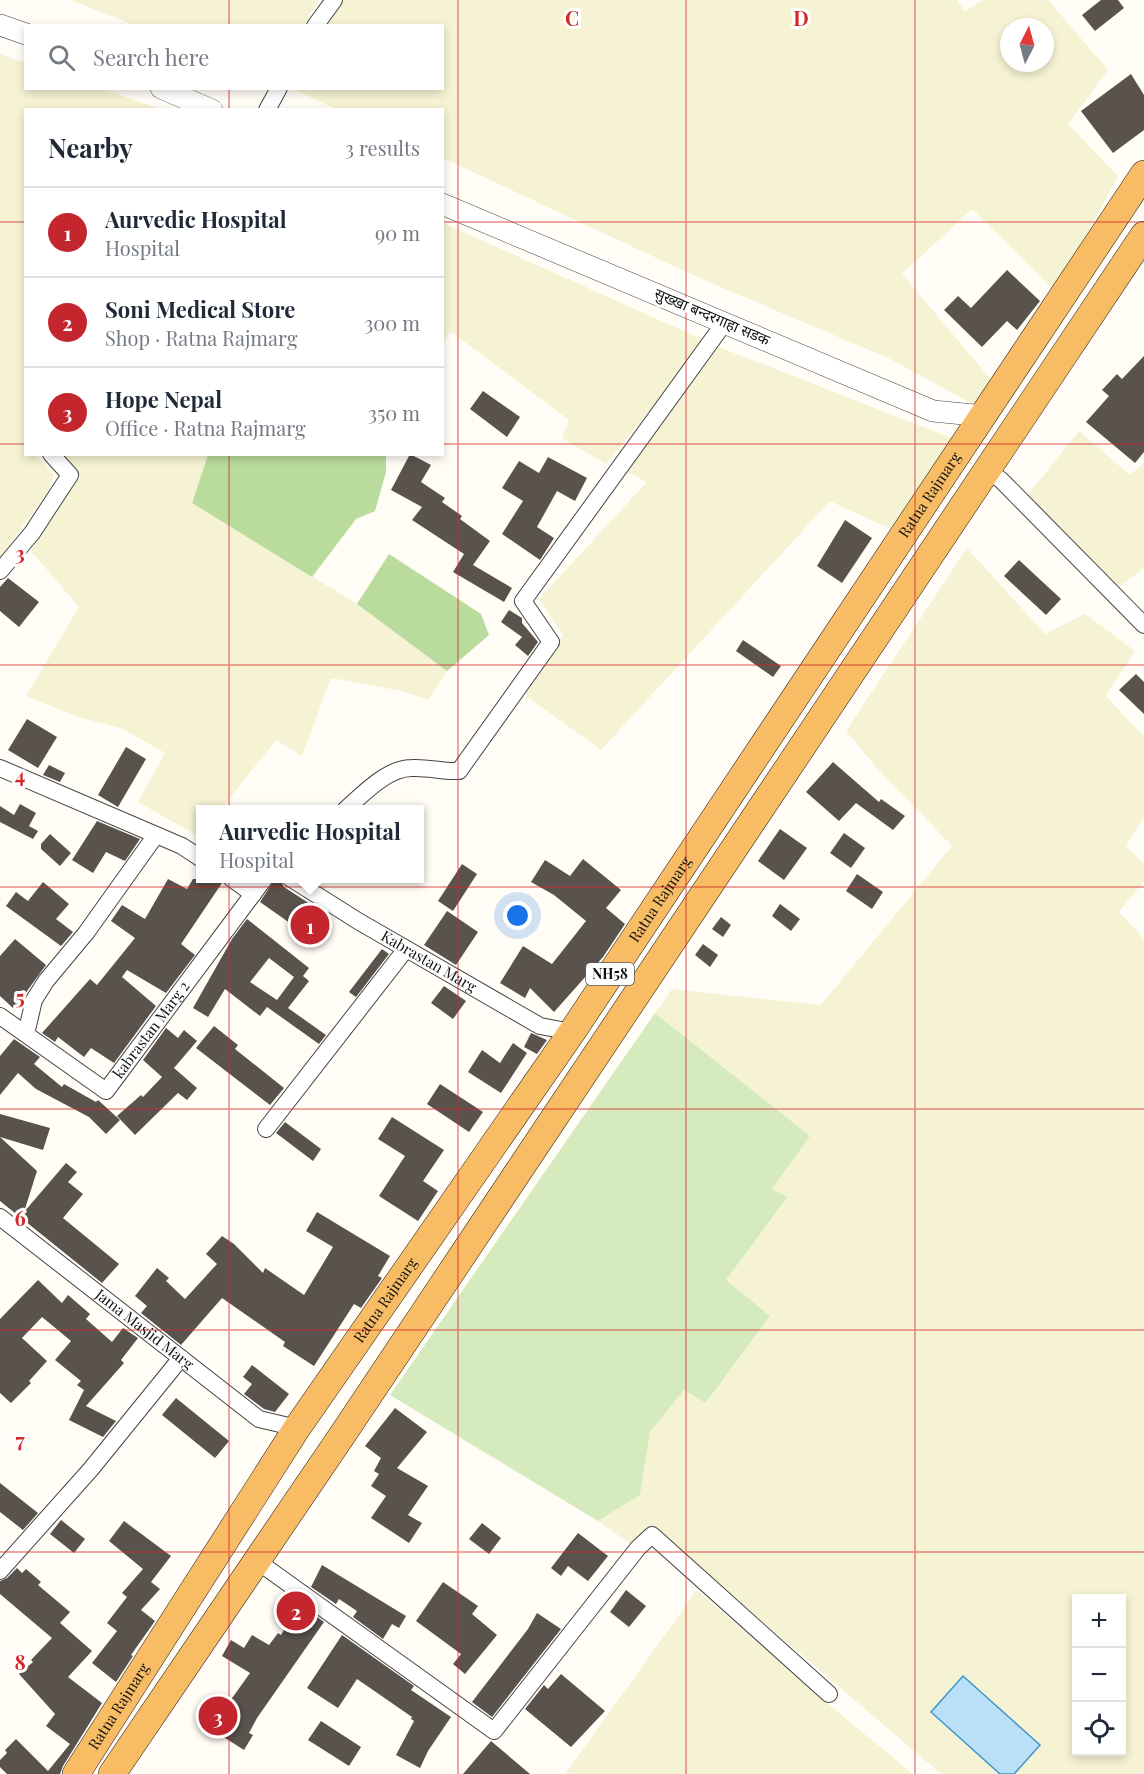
<!DOCTYPE html>
<html lang="en">
<head>
<meta charset="utf-8">
<style>
	:root { --surface:#fff; --page:#f2f2f3; --text:#1f2937; --muted:#747a83; --line:#e0e1e3; --accent:#c4262e }
	body { margin:0; font-family:"Playfair Display","Noto Sans Devanagari",serif; background:var(--page); color:var(--text) }
	.controls { position:absolute; right:18px; bottom:18px; display:grid; overflow:hidden; border-radius:0px; box-shadow:0 3px 9px #0003 }
	.controls button { width:54px; height:54px; display:grid; place-items:center; padding:0; border:0; border-bottom:2px solid var(--line); background:var(--surface); color:var(--text); font:30px sans-serif }
	.compass { position:absolute; left:1000px; top:18px; width:54px; height:54px; border-radius:50%; background:var(--surface); box-shadow:0 3px 9px #0003; rotate:6deg }
	.you { position:absolute; left:518px; top:916px; width:21px; height:21px; margin:-15px; border:4px solid #fff; border-radius:50%; background:#1a73e8; box-shadow:0 0 0 9px #1a73e833 }
	.badge { display:grid; place-items:center; width:39px; height:39px; border-radius:50%; background:var(--accent); color:#fff; font-size:20px; font-weight:700 }
	.pin { position:absolute; translate:-50% -50%; border:3px solid #fff; box-shadow:0 2px 6px #0006 }
	.popup { position:absolute; left:196px; top:805px; width:228px; height:78px; box-sizing:border-box; display:grid; place-content:center; border-radius:0px; background:var(--surface); filter:drop-shadow(0 2px 4px #0005); font-size:20px; white-space:nowrap; color:var(--muted) }
	.popup b { font-size:22px; color:var(--text) }
	.popup::after { content:''; position:absolute; left:50%; top:100%; margin-left:-12px; border:12px solid transparent; border-top-color:var(--surface) }
	.list { margin:0; padding:0; list-style:none }
	h2 { display:flex; justify-content:space-between; align-items:center; height:78px; margin:0; padding:0 24px; font-size:26px }
	h2 small { font-size:20px; font-weight:400; color:var(--muted) }
	.list li { display:grid; grid-template-columns:39px 1fr auto; gap:18px; align-items:center; box-sizing:border-box; height:90px; padding:0 24px; border-top:2px solid var(--line) }
	.list b { display:block; font-size:22px; white-space:nowrap }
	.list p { margin:0; font-size:20px; white-space:nowrap; color:var(--muted) }
	.list em { font-size:20px; font-style:normal; color:var(--muted) }
	.icon { flex:none; width:33px; height:33px; fill:none; stroke:currentColor; stroke-width:2; stroke-linecap:round; stroke-linejoin:round }
	.map { position:relative; flex:none; width:1144px; height:1774px; overflow:hidden }
	.search { position:absolute; background:var(--surface); box-shadow:0 3px 9px #0003; left:24px; top:24px; width:420px; height:66px; display:flex; align-items:center; gap:15px; box-sizing:border-box; padding:0 21px; border-radius:0px; color:var(--muted); font-size:22px }
	.panel { position:absolute; background:var(--surface); box-shadow:0 3px 9px #0003; left:24px; top:108px; width:420px; height:348px; border-radius:0px }
	.map>svg:first-child { display:block }
	.farmland { fill:#f6f3d4; fill-rule:evenodd }
	.green { fill:#d5ebbd }
	.forest { fill:#b9dc9c }
	.water { fill:#b9e0f7; stroke:#3f96cf; stroke-width:1.5 }
	.building { fill:#5a524d; fill-rule:evenodd }
	.lines { fill:none; stroke-linecap:round; stroke-linejoin:round }
	.minor-casing { stroke:#444; stroke-width:18 }
	.tertiary-casing { stroke:#444; stroke-width:22 }
	.trunk-casing { stroke:#222; stroke-width:28 }
	.minor { stroke:#fff; stroke-width:16 }
	.tertiary { stroke:#fff; stroke-width:21 }
	.trunk { stroke:#f7bc64; stroke-width:27 }
	.grid { fill:none; stroke:#d62828; stroke-width:1.5; stroke-opacity:0.55 }
	.labels { text-anchor:middle; stroke-width:6; stroke-linejoin:round; paint-order:stroke }
	.shield { fill:#fff; stroke:#585858; stroke-width:1.5 }
	.shield-label { font-size:14px; font-weight:bold; fill:#111 }
	.street-label { font-size:15px; fill:#111; stroke:#fff }
	.grid-label { font-size:20px; text-anchor:middle; font-weight:bold; fill:#d62828; stroke:#fff; stroke-width:6; stroke-linejoin:round; paint-order:stroke }
</style>
</head>
<body>
<div class="map">
<svg width="1144" height="1774" viewBox="0 0 1144 1774">
	<rect width="100%" height="100%" fill="#fffdf5"/>
	<g class="farmland">
		<polygon points="71,0 319,0 304,25 136,26"/>
		<path d="M344 0H957L965 12 982 0H1048L1108 70 1068 124 1118 176 1056 292 972 209 902 274 994 383 987 412 890 359 695 276 443 158 442 110 336 109 293 89 442 88V26L326 25ZM1009 27H1045V63H1009Z"/>
		<polygon points="0,54 25,63 26,88 103,89 160,109 26,110 26,454 36,455 54,474 48,492 0,557"/>
		<polygon points="443,223 706,341 606,464 562,438 569,420 450,331 443,343"/>
		<polygon points="719,347 959,441 899,533 830,501 601,750 525,695 563,635 539,599 647,482 625,471"/>
		<polygon points="1079,431 1130,475 1144,463 1144,568 1119,587 1027,496"/>
		<polygon points="61,455 208,455 192,503 357,604 447,671 428,700 402,691 331,678 302,756 276,740 221,809 200,810 200,837 138,802 165,753 121,728 78,717 26,696 79,607 31,551 81,475"/>
		<path d="M967 548 1045 634 1085 614 1135 651 1106 696 1144 737V817L1126 846 1144 864V881L1119 912 1144 939V1774H941L651 1526 633 1546 598 1521 640 1495 650 1432 684 1390 707 1403 770 1316 726 1280 788 1198 772 1189 810 1136 655 1013 672 989 821 1005 952 846 876 767 846 731ZM1076 1598H1122V1752H1076Z"/>
		<polygon points="697,1590 822,1699 913,1774 565,1774"/>
	</g>
	<polygon class="green" points="655,1013 810,1136 772,1189 788,1197 726,1280 770,1316 706,1403 684,1390 650,1432 640,1495 598,1521 390,1395"/>
	<g class="forest">
		<polygon points="208,455 386,455 386,472 375,511 356,519 312,577 192,503"/>
		<polygon points="389,554 481,614 489,635 447,671 357,604"/>
	</g>
	<polygon class="water" points="963,1676 1040,1745 1014,1774 1000,1774 931,1712"/>
	<g class="building">
		<polygon points="1101,0 1118,0 1124,8 1095,31 1082,15"/>
		<polygon points="1131,74 1144,95 1144,130 1113,153 1081,111"/>
		<polygon points="1007,270 1040,301 1017,330 1007,321 982,347 944,310 958,296 971,308"/>
		<polygon points="1144,356 1144,452 1135,463 1086,422 1109,396 1102,390 1117,374 1122,379"/>
		<polygon points="483,391 520,417 507,437 470,409"/>
		<polygon points="410,454 431,465 421,482 445,498 442,502 462,516 460,519 490,541 473,565 512,588 504,602 453,572 464,554 412,520 422,507 391,490"/>
		<polygon points="548,457 587,478 575,501 557,491 537,527 554,538 540,560 502,534 523,501 502,488 519,461 539,473"/>
		<polygon points="845,520 872,538 842,583 817,566"/>
		<polygon points="1019,560 1061,599 1046,615 1004,576"/>
		<polygon points="8,578 39,602 19,627 0,611 0,587"/>
		<polygon points="509,610 522,618 522,623 538,642 528,656 515,645 522,637 501,622"/>
		<polygon points="743,640 781,666 773,677 736,651"/>
		<polygon points="1136,674 1144,682 1144,714 1119,690"/>
		<polygon points="27,719 57,737 38,768 8,750"/>
		<polygon points="126,747 146,759 118,807 98,795"/>
		<polygon points="833,762 879,802 881,799 905,816 893,830 856,803 839,821 806,792"/>
		<polygon points="49,765 65,773 60,782 43,775"/>
		<polygon points="20,804 36,813 29,826 38,831 33,839 0,822 0,806 14,815"/>
		<polygon points="97,821 140,839 125,861 106,852 93,873 72,860"/>
		<polygon points="780,829 807,848 784,880 758,861"/>
		<polygon points="844,833 865,848 851,868 830,853"/>
		<polygon points="50,834 71,853 60,866 41,849 41,844"/>
		<polygon points="583,859 621,890 606,908 625,924 603,957 554,1012 530,988 525,998 500,983 523,946 552,964 586,921 554,895 531,882 545,860 570,876"/>
		<polygon points="462,864 477,874 453,911 438,901"/>
		<polygon points="857,874 883,892 872,909 846,891"/>
		<polygon points="168,879 187,889 193,879 221,879 222,883 181,944 195,955 166,993 127,970 122,977 156,1006 114,1063 91,1048 84,1057 58,1037 55,1042 42,1033 90,979 97,985 135,938 111,921 122,905 145,919"/>
		<polygon points="275,879 280,879 284,887 330,917 314,940 260,902"/>
		<polygon points="43,882 69,904 56,919 73,932 61,946 6,906 16,892 28,901"/>
		<polygon points="780,904 800,919 791,931 772,916"/>
		<polygon points="447,911 478,932 456,965 424,945"/>
		<polygon points="721,917 731,925 723,937 712,929"/>
		<path d="M247 919 309 968 303 976 309 981 288 1008 326 1035 319 1044 267 1007 260 1016 225 989 208 1017 193 1008 232 939ZM269 958 294 977 277 1000 250 982Z"/>
		<polygon points="15,939 46,965 14,1009 0,996 0,956"/>
		<polygon points="703,944 718,955 710,967 695,955"/>
		<polygon points="382,949 389,954 356,997 349,992"/>
		<polygon points="444,986 466,1001 453,1019 431,1003"/>
		<polygon points="214,1026 238,1045 235,1049 284,1088 270,1105 196,1048"/>
		<polygon points="166,1028 178,1038 184,1030 197,1041 174,1068 197,1088 187,1100 178,1093 135,1135 117,1116 141,1095 143,1097 162,1077 143,1060"/>
		<polygon points="531,1033 547,1040 537,1054 524,1047"/>
		<polygon points="14,1039 40,1057 34,1064 62,1087 64,1084 96,1102 98,1100 120,1120 106,1134 89,1117 36,1089 18,1073 0,1095 0,1056"/>
		<polygon points="513,1043 527,1053 501,1093 468,1072 482,1050 500,1063"/>
		<polygon points="440,1084 483,1112 469,1132 427,1104"/>
		<polygon points="0,1114 50,1128 43,1150 0,1137"/>
		<polygon points="392,1117 444,1150 423,1181 438,1191 418,1221 379,1196 405,1156 378,1139"/>
		<polygon points="285,1122 321,1149 313,1161 276,1133"/>
		<polygon points="0,1137 37,1171 24,1212 66,1163 77,1172 68,1182 83,1194 63,1218 119,1264 102,1283 0,1201"/>
		<polygon points="317,1212 390,1256 378,1276 382,1278 361,1308 354,1304 314,1366 283,1346 285,1342 222,1298 181,1345 141,1313 147,1306 135,1296 157,1268 169,1278 166,1281 185,1299 217,1264 206,1254 222,1236 234,1244 263,1273 265,1268 304,1295 333,1247 306,1231"/>
		<polygon points="38,1280 62,1303 68,1295 90,1314 86,1319 112,1342 123,1328 138,1338 121,1360 124,1363 86,1406 116,1421 103,1437 69,1420 84,1390 77,1385 81,1381 55,1360 71,1341 42,1317 22,1338 47,1361 29,1381 31,1383 11,1403 0,1393 0,1319"/>
		<polygon points="252,1365 289,1394 275,1412 264,1409 244,1394 252,1384 243,1377"/>
		<polygon points="176,1398 229,1441 215,1458 162,1415"/>
		<polygon points="395,1408 427,1432 397,1468 428,1486 408,1515 422,1523 409,1543 371,1518 386,1496 371,1486 379,1474 374,1471 381,1458 365,1446"/>
		<polygon points="0,1483 38,1513 23,1530 0,1512"/>
		<polygon points="61,1520 85,1539 74,1553 50,1534"/>
		<polygon points="124,1521 171,1556 151,1582 160,1589 141,1610 155,1621 131,1655 133,1656 116,1682 92,1663 117,1631 107,1623 127,1597 122,1593 143,1569 109,1541"/>
		<polygon points="482,1523 501,1538 489,1554 469,1539"/>
		<polygon points="578,1533 608,1556 588,1581 568,1566 561,1576 551,1568"/>
		<polygon points="322,1565 406,1616 399,1628 392,1624 383,1639 353,1617 357,1611 339,1599 336,1604 311,1587"/>
		<polygon points="17,1568 22,1573 26,1569 41,1582 38,1585 70,1612 60,1623 92,1651 68,1677 102,1703 63,1766 60,1774 7,1774 0,1767 0,1760 7,1753 5,1750 16,1739 48,1771 70,1744 46,1726 55,1714 19,1674 33,1662 31,1660 52,1638 0,1594 0,1581 7,1578"/>
		<polygon points="443,1582 478,1606 472,1614 497,1635 465,1674 453,1664 461,1654 416,1621"/>
		<polygon points="626,1590 646,1606 629,1627 610,1612"/>
		<polygon points="299,1604 324,1622 257,1718 249,1733 253,1735 244,1750 200,1722 209,1708 220,1715 250,1673 222,1656 231,1640 244,1648 252,1635 269,1645 278,1633 281,1635"/>
		<polygon points="537,1613 561,1629 492,1717 472,1702 528,1629"/>
		<polygon points="342,1635 414,1686 411,1690 451,1717 428,1751 420,1768 396,1755 414,1721 411,1719 412,1717 357,1679 338,1708 307,1688"/>
		<polygon points="561,1674 605,1711 571,1747 525,1709 544,1685 548,1689"/>
		<polygon points="321,1721 361,1747 349,1766 308,1740"/>
		<polygon points="491,1741 530,1774 463,1774"/>
	</g>
	<g class="lines">
		<defs>
			<g id="minor">
				<polyline points="315,26 334,0"/>
				<polyline points="267,110 279,88"/>
				<polyline points="987,470 1001,480 1144,625"/>
				<polyline points="0,571 32,533 70,475 51,454"/>
				<polyline points="0,768 182,846 200,858"/>
				<path d="M345 810C363 794 387 768 412 768 428 767 443 772 459 771L551 642 523 601 725 322"/>
				<polyline points="231,878 253,894 265,878"/>
				<path id="s1" d="M290 878 358 921 540 1026 572 1032"/>
				<path id="s2" d="M0 1016 106 1091 253 894"/>
				<polyline points="26,1034 34,1000 46,981 86,933 156,835"/>
				<polyline points="266,1129 406,949"/>
				<path id="s3" d="M0 1217 259 1419 297 1428"/>
				<polyline points="257,1561 494,1731 638,1548 652,1535 829,1694"/>
				<polyline points="0,1571 91,1469 181,1358"/>
			</g>
			<g id="tertiary">
				<polyline points="0,25 26,34"/>
				<polyline points="161,88 212,110"/>
				<polyline points="442,204 933,411 984,416"/>
			</g>
			<g id="trunk">
				<path id="s4" d="M76 1774 297 1428 572 1032 1144 174"/>
				<polyline points="112,1774 345,1431 1144,235"/>
			</g>
		</defs>
		<use href="#minor" class="minor-casing"/>
		<use href="#tertiary" class="tertiary-casing"/>
		<use href="#trunk" class="trunk-casing"/>
		<use href="#minor" class="minor"/>
		<use href="#tertiary" class="tertiary"/>
		<use href="#trunk" class="trunk"/>
	</g>
	<path class="grid" d="M229 0V26M458 0V1774M686 0V1774M915 0V1774M229 88V110M0 222H26M442 222H1144M0 444H26M442 444H1144M229 454V1774M0 665H1144M0 887H1144M0 1109H1144M0 1330H1144M0 1552H1144"/>
	<g class="labels">
		<rect class="shield" x="586" y="963" width="48" height="22" rx="4.5"/>
		<g class="shield-label">
			<text x="610" y="979">NH58</text>
		</g>
		<g class="street-label">
			<text transform="translate(712 317) rotate(23)" y="5">सुख्खा बन्दरगाहा सडक</text>
			<text dy="5" stroke="none"><textPath href="#s4" startOffset="1538">Ratna Rajmarg</textPath></text>
			<text dy="5" stroke="none"><textPath href="#s4" startOffset="1052">Ratna Rajmarg</textPath></text>
			<text dy="5" stroke="none"><textPath href="#s1" startOffset="162">Kabrastan Marg</textPath></text>
			<text dy="5" stroke="none"><textPath href="#s2" startOffset="206">kabrastan Marg 2</textPath></text>
			<text dy="5" stroke="none"><textPath href="#s4" startOffset="566">Ratna Rajmarg</textPath></text>
			<text dy="5" stroke="none"><textPath href="#s3" startOffset="183">Jama Masjid Marg</textPath></text>
			<text dy="5" stroke="none"><textPath href="#s4" startOffset="80">Ratna Rajmarg</textPath></text>
		</g>
	</g>
	<g class="grid-label">
		<text x="572" y="26">C</text>
		<text x="801" y="26">D</text>
		<text x="20" y="561">3</text>
		<text x="20" y="783">4</text>
		<text x="20" y="1005">5</text>
		<text x="20" y="1226">6</text>
		<text x="20" y="1448">7</text>
		<text x="20" y="1670">8</text>
	</g>
</svg>
<div class="controls">
<button>+</button>
<button>−</button>
<button><svg class="icon" aria-label="locate" viewBox="0 0 24 24"><circle cx="12" cy="12" r="6"/><path d="M12 2v4M12 18v4M2 12h4M18 12h4"/></svg></button>
</div>
<svg class="compass" viewBox="-18 -18 36 36"><path d="M0-13l5 13h-10z" fill="#e53935"/><path d="M0 13l5-13h-10z" fill="#747a83"/></svg>
<div class="you"></div>
<div class="pin badge" style="left:310px;top:925px">1</div>
<div class="popup"><b>Aurvedic Hospital</b>Hospital</div>
<div class="pin badge" style="left:296px;top:1611px">2</div>
<div class="pin badge" style="left:218px;top:1716px">3</div>
<div class="search"><svg class="icon" aria-label="search" viewBox="0 0 24 24"><circle cx="10" cy="10" r="6"/><path d="M15 15l6 6"/></svg>Search here</div>
<section class="panel">
<h2>Nearby<small>3 results</small></h2>
<ul class="list">
<li><span class="badge">1</span><div><b>Aurvedic Hospital</b><p>Hospital</p></div><em>90 m</em></li>
<li><span class="badge">2</span><div><b>Soni Medical Store</b><p>Shop · Ratna Rajmarg</p></div><em>300 m</em></li>
<li><span class="badge">3</span><div><b>Hope Nepal</b><p>Office · Ratna Rajmarg</p></div><em>350 m</em></li>
</ul>
</section>
</div>
</body>
</html>
